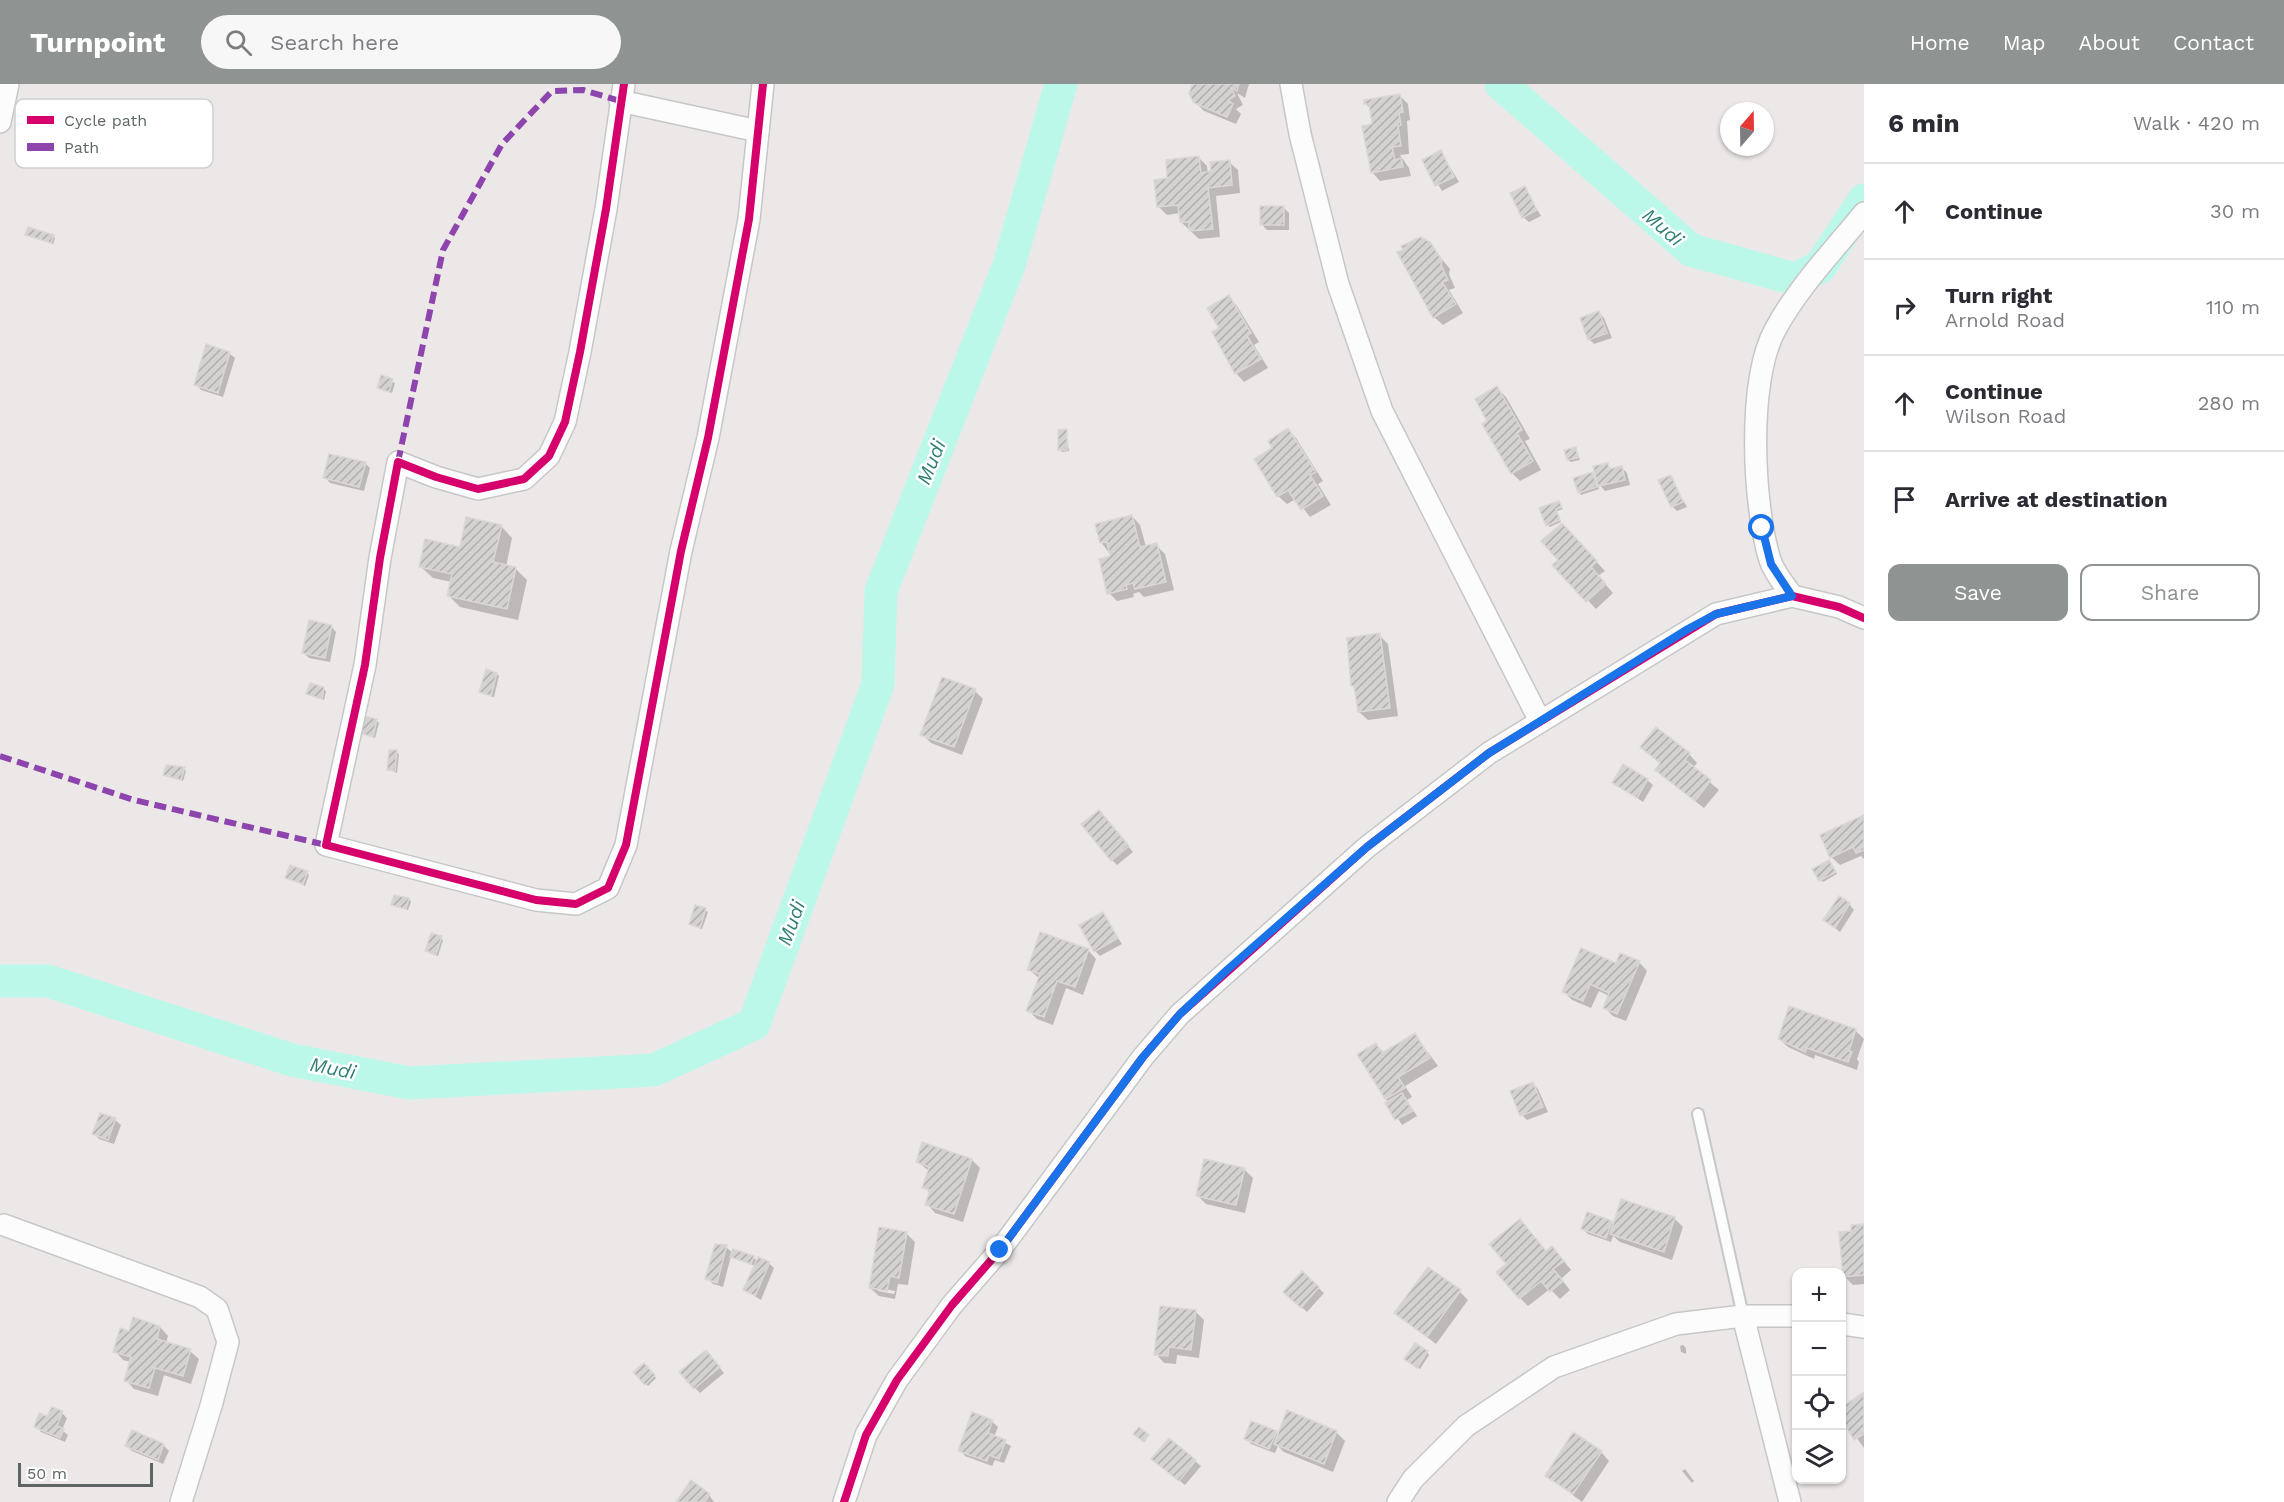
<!DOCTYPE html>
<html lang="en">
<head>
<meta charset="utf-8">
<style>
	:root { --surface:#fff; --page:#f7f7f7; --text:#2b2b33; --muted:#7c7c81; --line:#e1e1e2; --accent:#8f9493 }
	body { margin:0; font-family:"Work Sans",sans-serif; background:var(--page); color:var(--text) }
	.controls { position:absolute; right:18px; bottom:18px; display:grid; overflow:hidden; border-radius:12px; box-shadow:0 2px 4px #0004 }
	.controls button { width:54px; height:54px; display:grid; place-items:center; padding:0; border:0; border-bottom:2px solid var(--line); background:var(--surface); color:var(--text); font:30px sans-serif }
	.compass { position:absolute; left:1720px; top:18px; width:54px; height:54px; border-radius:50%; background:var(--surface); box-shadow:0 2px 4px #0004; rotate:20deg }
	.scale { position:absolute; left:18px; bottom:15px; width:135px; box-sizing:border-box; padding-left:6px; border:3px solid #5d6665; border-top:0; font-size:16px; line-height:21px; white-space:nowrap; color:#5d6665; -webkit-text-stroke:4px #fff; paint-order:stroke }
	.stop { position:absolute; width:18px; height:18px; margin:-14px; border:4px solid #1a73e8; border-radius:50%; background:#fff }
	.stop.end { background:#1a73e8; border-color:#fff; box-shadow:0 2px 6px #0008 }
	.list { margin:0; padding:0; list-style:none }
	h2 { display:flex; justify-content:space-between; align-items:center; height:78px; margin:0; padding:0 24px; font-size:26px }
	h2 small { font-size:20px; font-weight:400; color:var(--muted) }
	.list li { display:grid; grid-template-columns:39px 1fr auto; gap:18px; align-items:center; box-sizing:border-box; height:96px; padding:0 24px; border-top:2px solid var(--line) }
	.list b { display:block; font-size:22px; white-space:nowrap }
	.list p { margin:0; font-size:20px; white-space:nowrap; color:var(--muted) }
	.list em { font-size:20px; font-style:normal; color:var(--muted) }
	.actions { display:flex; gap:12px; padding:18px 24px }
	.actions a { flex:1; padding:14px 0; border:2px solid var(--accent); border-radius:12px; text-align:center; font-size:21px; color:var(--accent) }
	.actions .main { background:var(--accent); color:#fff }
	.icon { flex:none; width:33px; height:33px; fill:none; stroke:currentColor; stroke-width:2; stroke-linecap:round; stroke-linejoin:round }
	.map { position:relative; flex:none; width:1864px; height:1418px; overflow:hidden }
	header { display:flex; align-items:center; gap:36px; box-sizing:border-box; height:84px; padding:0 30px; background:var(--accent); color:#fff }
	header strong { font-size:28px }
	nav { display:flex; gap:33px; margin-inline-start:auto; font-size:21px }
	.search { width:420px; height:54px; background:var(--page); display:flex; align-items:center; gap:15px; box-sizing:border-box; padding:0 21px; border-radius:33px; color:var(--muted); font-size:22px }
	main { display:flex }
	aside { flex:1; background:var(--surface) }
	.map>svg:first-child { display:block }
	.shadow { fill:#0003; fill-rule:evenodd }
	.lines { fill:none; stroke-linecap:round; stroke-linejoin:round }
	.river { stroke:#bbf8ea; stroke-width:33 }
	.building { fill:url(#building-hatch); stroke:#dcd7d7; stroke-width:1.5 }
	.service-casing { stroke:#c7c7c7; stroke-width:14 }
	.minor-casing { stroke:#c7c7c7; stroke-width:24 }
	.service { stroke:#fcfcfc; stroke-width:10 }
	.minor { stroke:#fcfcfc; stroke-width:21 }
	.quiet { stroke:#8e44ad; stroke-width:6; stroke-dasharray:12 6; stroke-linecap:butt }
	.cycleway-casing { stroke:#fff; stroke-width:11 }
	.cycleway { stroke:#d6006c; stroke-width:8 }
	.route { stroke:#1a73e8; stroke-width:8 }
	.labels { text-anchor:middle; stroke-width:5; stroke-linejoin:round; paint-order:stroke }
	.water-label { font-size:20px; font-style:italic; fill:#2f7f73; stroke:#fff }
	.key { fill:#fff; stroke:#ced1d1; stroke-width:1.5 }
	.key-label { font-size:16px; fill:#5d6665 }
</style>
</head>
<body>
<header>
<strong>Turnpoint</strong>
<div class="search"><svg class="icon" aria-label="search" viewBox="0 0 24 24"><circle cx="10" cy="10" r="6"/><path d="M15 15l6 6"/></svg>Search here</div>
<nav><a>Home</a><a>Map</a><a>About</a><a>Contact</a></nav>
</header>
<main>
<div class="map">
<svg width="1864" height="1418" viewBox="0 0 1864 1418">
	<defs>
		<pattern id="building-hatch" width="6" height="6" patternUnits="userSpaceOnUse" patternTransform="scale(1.5)"><rect width="6" height="6" fill="#d4d1d1"/><path d="M-1 1l2-2M0 6l6-6M5 7l2-2" fill="none" stroke="#afadad"/></pattern>
	</defs>
	<rect width="100%" height="100%" fill="#ede8e8"/>
	<g class="shadow">
		<polygon points="1194,0 1249,0 1245,14 1237,9 1243,21 1236,25 1241,30 1236,40 1204,27 1195,18"/>
		<polygon points="1399,11 1408,20 1410,36 1407,37 1409,70 1400,71 1409,84 1411,92 1380,97 1372,88 1374,42 1371,25 1366,20"/>
		<polygon points="1441,68 1459,98 1442,107 1424,77"/>
		<polygon points="1199,74 1207,82 1208,89 1229,78 1238,86 1240,109 1216,112 1220,153 1199,155 1181,138 1180,129 1167,131 1158,122 1169,95"/>
		<polygon points="1524,103 1541,132 1529,138 1523,133"/>
		<polygon points="1283,123 1289,129 1289,146 1267,146 1261,140"/>
		<polygon points="27,150 53,152 55,154 53,160"/>
		<polygon points="1429,159 1450,185 1449,190 1455,204 1449,206 1463,229 1443,241 1434,233"/>
		<polygon points="1229,213 1237,222 1259,258 1254,261 1268,284 1244,298 1236,289 1221,245"/>
		<polygon points="1599,229 1604,234 1612,254 1594,260 1589,255"/>
		<polygon points="229,269 235,274 223,313 201,306 196,300"/>
		<polygon points="382,293 395,299 392,309 379,303"/>
		<polygon points="1497,304 1506,313 1530,355 1525,357 1541,386 1520,397 1512,389 1489,337"/>
		<polygon points="1288,346 1296,354 1323,397 1318,400 1331,421 1310,433 1296,415 1287,420 1278,412 1275,364"/>
		<polygon points="1066,347 1069,367 1062,368 1060,365"/>
		<polygon points="1576,365 1580,376 1571,378 1568,376"/>
		<polygon points="365,379 370,384 364,407 330,399 325,393"/>
		<polygon points="1607,380 1612,386 1621,383 1627,389 1630,401 1605,407 1597,398 1599,405 1581,411 1579,408 1592,390 1598,396"/>
		<polygon points="1670,393 1687,423 1677,427 1672,422"/>
		<polygon points="1559,418 1563,425 1557,427 1561,438 1550,443 1547,441"/>
		<polygon points="1132,432 1140,441 1146,463 1156,461 1165,470 1174,506 1144,513 1139,508 1133,510 1134,513 1117,517 1109,509 1112,473 1101,458"/>
		<polygon points="501,442 512,454 506,483 516,485 527,496 518,536 460,523 449,512 452,498 433,494 421,483 461,465"/>
		<polygon points="1570,449 1605,487 1598,492 1613,509 1596,525 1555,481 1560,476"/>
		<polygon points="331,542 336,548 330,578 309,574 304,569"/>
		<polygon points="1379,551 1388,560 1398,632 1368,636 1359,628 1356,605 1352,602"/>
		<polygon points="497,590 499,592 494,613 483,610 481,607"/>
		<polygon points="323,605 326,607 324,616 308,610"/>
		<polygon points="975,607 983,615 962,671 931,659 922,650"/>
		<polygon points="377,637 379,639 375,654 360,649"/>
		<polygon points="1642,663 1689,670 1697,679 1693,684 1719,706 1704,724 1665,694 1657,686 1661,680"/>
		<polygon points="396,668 399,670 397,689 388,685"/>
		<polygon points="184,685 186,687 183,697 165,691"/>
		<polygon points="1647,696 1653,701 1643,718 1614,698"/>
		<polygon points="1104,733 1133,768 1117,781 1112,776"/>
		<polygon points="1864,733 1864,775 1861,772 1840,781 1831,773"/>
		<polygon points="1831,780 1837,790 1823,798 1820,796"/>
		<polygon points="307,789 309,791 305,802 287,794"/>
		<polygon points="409,815 411,818 408,826 393,821"/>
		<polygon points="1849,820 1854,826 1840,848 1825,836"/>
		<polygon points="705,826 708,828 702,845 693,842 690,839"/>
		<polygon points="1102,829 1122,860 1100,872 1095,867"/>
		<polygon points="441,854 443,856 438,872 429,869 427,867"/>
		<polygon points="1088,866 1096,875 1083,911 1066,904 1053,941 1037,935 1028,926 1040,895 1028,885"/>
		<polygon points="1639,878 1647,887 1626,937 1613,932 1604,923 1609,912 1599,907 1591,924 1572,916 1564,908 1617,881"/>
		<polygon points="1855,946 1864,955 1857,975 1859,978 1857,986 1815,971 1814,975 1788,963 1779,955"/>
		<polygon points="1415,951 1438,982 1405,1002 1412,1013 1407,1016 1417,1032 1402,1041 1359,971 1376,961 1385,969"/>
		<polygon points="1533,1000 1538,1005 1548,1028 1527,1036 1522,1031"/>
		<polygon points="115,1036 121,1041 114,1060 99,1055 94,1050"/>
		<polygon points="972,1076 980,1084 963,1138 935,1129 927,1120 930,1109 924,1103 929,1087 918,1078"/>
		<polygon points="1244,1085 1253,1094 1245,1129 1206,1120 1197,1111"/>
		<polygon points="1622,1117 1675,1135 1683,1143 1672,1176 1620,1158 1613,1152 1611,1158 1588,1150 1582,1145 1611,1138 1614,1141"/>
		<polygon points="1864,1141 1864,1200 1853,1201 1844,1192 1853,1148"/>
		<polygon points="1528,1145 1547,1168 1560,1172 1571,1186 1561,1195 1570,1206 1560,1215 1550,1205 1528,1222 1520,1214 1508,1180"/>
		<path d="M906 1149 915 1158 908 1201 898 1200 895 1215 879 1212 870 1204ZM878 1204 895 1207 894 1210 878 1207Z"/>
		<polygon points="726,1163 733,1169 753,1173 757,1177 769,1179 774,1184 761,1216 745,1206 755,1182 731,1172 723,1203 713,1200 707,1194"/>
		<polygon points="1302,1189 1324,1209 1307,1228 1290,1213"/>
		<polygon points="1460,1208 1468,1216 1436,1260 1396,1229"/>
		<polygon points="1195,1227 1204,1236 1199,1274 1177,1271 1176,1280 1164,1279 1156,1270"/>
		<polygon points="160,1243 168,1252 166,1259 190,1267 199,1275 191,1300 164,1291 158,1312 134,1305 126,1296 131,1278 123,1276 115,1267 130,1249"/>
		<polygon points="1683,1261 1686,1264 1686,1270 1681,1268 1680,1262"/>
		<polygon points="1427,1268 1429,1271 1420,1285 1409,1277"/>
		<polygon points="711,1273 724,1289 700,1309 695,1304"/>
		<polygon points="644,1281 656,1294 648,1302 635,1288"/>
		<polygon points="1864,1310 1864,1364 1842,1334 1842,1325"/>
		<polygon points="62,1329 67,1334 62,1346 68,1351 65,1358 41,1348 36,1342"/>
		<polygon points="992,1337 998,1343 994,1353 1011,1362 1004,1379 995,1376 992,1382 965,1372 960,1366"/>
		<polygon points="1276,1348 1279,1351 1336,1348 1345,1357 1333,1388 1284,1368 1278,1362 1275,1369 1251,1360 1246,1354"/>
		<polygon points="1169,1356 1201,1382 1185,1401 1159,1380"/>
		<polygon points="163,1361 169,1367 163,1380 132,1367 127,1362"/>
		<polygon points="1601,1368 1609,1377 1582,1418 1547,1392"/>
		<polygon points="1685,1385 1694,1397 1692,1399 1682,1387"/>
		<polygon points="692,1398 709,1411 714,1418 677,1418"/>
	</g>
	<g class="lines">
		<g class="river">
			<polyline points="1501,0 1691,166 1795,195 1820,183 1864,116"/>
			<polyline points="0,897 48,897 292,976 409,999 654,986 754,940 878,600 881,507 1009,181 1061,0"/>
		</g>
	</g>
	<g class="building">
		<polygon points="1192,0 1239,0 1237,7 1231,4 1235,12 1228,16 1233,20 1227,33 1194,19 1189,10"/>
		<polygon points="1400,10 1403,28 1399,29 1401,41 1398,42 1401,62 1392,63 1395,76 1401,74 1403,83 1371,89 1362,42 1372,40 1369,20 1364,20 1364,16"/>
		<polygon points="1441,66 1454,93 1435,102 1422,76"/>
		<polygon points="1199,72 1201,89 1211,87 1210,78 1230,76 1232,101 1208,104 1213,145 1189,147 1189,138 1180,138 1178,121 1157,123 1154,96 1167,94 1166,76"/>
		<polygon points="1525,102 1537,126 1522,134 1510,109"/>
		<rect x="1260" y="122" width="24" height="19"/>
		<polygon points="28,143 54,151 51,159 25,151"/>
		<polygon points="1420,153 1430,158 1442,176 1441,181 1448,196 1442,198 1456,220 1433,234 1397,168 1403,166 1401,162"/>
		<polygon points="1229,211 1251,249 1247,252 1261,275 1235,290 1212,248 1219,244 1207,224"/>
		<polygon points="1599,227 1607,249 1588,256 1580,234"/>
		<polygon points="206,260 230,268 218,309 194,301"/>
		<polygon points="381,291 393,295 389,308 377,304"/>
		<polygon points="1497,302 1522,346 1517,349 1533,377 1511,390 1482,340 1487,337 1475,315"/>
		<polygon points="1288,344 1316,388 1310,391 1323,412 1301,426 1288,406 1277,413 1254,375 1272,364 1268,357"/>
		<polygon points="1067,345 1067,366 1058,366 1058,346"/>
		<polygon points="1576,363 1578,374 1567,376 1564,366"/>
		<polygon points="329,370 366,378 359,403 323,394"/>
		<polygon points="1608,379 1609,385 1622,382 1625,396 1598,402 1593,382"/>
		<polygon points="1593,388 1597,403 1578,409 1573,394"/>
		<polygon points="1671,391 1683,418 1671,423 1658,396"/>
		<polygon points="1559,417 1562,423 1556,425 1560,436 1546,442 1539,424"/>
		<polygon points="1132,431 1140,463 1157,459 1166,498 1135,505 1133,499 1126,501 1127,505 1107,510 1099,475 1110,472 1107,458 1100,459 1095,440"/>
		<polygon points="466,433 502,441 493,478 516,483 507,525 447,512 452,490 419,483 425,455 460,463"/>
		<polygon points="1562,439 1597,477 1591,483 1606,500 1586,518 1552,481 1558,476 1541,457"/>
		<polygon points="309,536 332,541 325,574 302,569"/>
		<polygon points="1380,549 1390,624 1358,628 1354,602 1351,602 1347,554"/>
		<polygon points="486,585 497,589 491,612 479,608"/>
		<polygon points="942,593 976,605 954,663 920,651"/>
		<polygon points="310,599 324,603 322,615 306,610"/>
		<polygon points="363,632 377,635 373,653 359,649"/>
		<polygon points="1656,643 1690,669 1685,676 1711,696 1695,717 1655,686 1660,679 1640,663"/>
		<polygon points="389,666 397,666 395,687 387,686"/>
		<polygon points="1623,680 1648,695 1637,714 1612,699"/>
		<polygon points="166,681 185,683 181,696 163,691"/>
		<polygon points="1099,726 1129,762 1111,777 1081,740"/>
		<polygon points="1864,731 1864,766 1856,769 1853,763 1830,774 1820,751"/>
		<polygon points="1829,776 1836,788 1819,797 1812,785"/>
		<polygon points="290,781 308,787 303,800 285,794"/>
		<polygon points="394,811 409,814 406,825 391,821"/>
		<polygon points="1839,812 1850,819 1835,844 1823,836"/>
		<polygon points="695,821 706,824 700,844 689,840"/>
		<polygon points="1103,828 1118,854 1094,868 1079,841"/>
		<polygon points="1040,848 1089,865 1075,903 1057,897 1044,933 1026,927 1040,890 1027,886"/>
		<polygon points="431,849 442,852 436,870 425,867"/>
		<polygon points="1581,864 1616,879 1620,869 1640,877 1617,930 1603,924 1609,909 1590,900 1583,917 1562,908"/>
		<polygon points="1789,922 1856,945 1849,967 1852,968 1848,978 1807,964 1805,968 1778,955"/>
		<polygon points="1415,949 1430,974 1398,993 1405,1004 1385,1015 1357,970 1376,959 1382,969"/>
		<polygon points="1533,998 1543,1023 1520,1032 1510,1007"/>
		<polygon points="1402,1009 1413,1027 1395,1036 1385,1019"/>
		<polygon points="100,1029 116,1034 108,1056 92,1050"/>
		<polygon points="922,1058 972,1075 954,1130 925,1121 930,1106 922,1104 929,1083 916,1078"/>
		<polygon points="1204,1075 1245,1084 1236,1121 1196,1112"/>
		<polygon points="1621,1115 1675,1133 1664,1168 1610,1150"/>
		<polygon points="1587,1128 1612,1137 1606,1154 1581,1145"/>
		<polygon points="1520,1135 1546,1167 1552,1162 1564,1177 1553,1185 1563,1197 1550,1208 1541,1197 1519,1215 1496,1188 1506,1180 1489,1160"/>
		<polygon points="1864,1140 1864,1191 1843,1193 1839,1148 1851,1147 1851,1141"/>
		<polygon points="879,1143 907,1148 899,1194 890,1192 887,1207 869,1204"/>
		<polygon points="715,1160 727,1161 717,1199 705,1195"/>
		<polygon points="733,1165 754,1172 751,1180 730,1173"/>
		<polygon points="758,1173 770,1178 755,1212 743,1206"/>
		<polygon points="1428,1183 1461,1206 1427,1253 1394,1229"/>
		<polygon points="1302,1187 1319,1203 1301,1224 1283,1208"/>
		<polygon points="1160,1222 1196,1226 1191,1266 1169,1263 1168,1272 1154,1271"/>
		<polygon points="133,1233 160,1242 157,1255 191,1265 183,1292 155,1284 149,1304 124,1297 131,1273 113,1268 120,1244 129,1247"/>
		<polygon points="1415,1259 1428,1267 1417,1284 1404,1275"/>
		<polygon points="706,1266 720,1283 694,1305 679,1288"/>
		<polygon points="644,1279 655,1291 645,1301 633,1288"/>
		<polygon points="1864,1308 1864,1350 1854,1356 1842,1337 1842,1323"/>
		<polygon points="52,1323 63,1327 57,1342 64,1345 60,1354 34,1343 39,1329 47,1332"/>
		<polygon points="1287,1326 1337,1347 1324,1380 1274,1360"/>
		<polygon points="972,1328 993,1336 988,1349 1006,1356 999,1375 989,1371 987,1377 958,1367"/>
		<polygon points="1251,1337 1277,1347 1269,1365 1244,1355"/>
		<polygon points="1139,1343 1149,1351 1144,1358 1133,1350"/>
		<polygon points="132,1346 164,1360 158,1376 125,1362"/>
		<polygon points="1573,1348 1602,1367 1573,1410 1545,1392"/>
		<polygon points="1169,1354 1196,1376 1179,1397 1151,1375"/>
		<polygon points="691,1396 710,1410 705,1418 676,1418"/>
	</g>
	<g class="lines">
		<defs>
			<polyline id="service" points="1698,1030 1743,1232"/>
			<g id="minor">
				<polyline points="624,0 606,125 580,268 565,338 549,372 524,395 478,405 436,393 398,378 380,474 365,581 326,761 536,816 576,820 608,804 626,761 681,467 708,354 749,135 763,0"/>
				<polyline points="1291,0 1300,50 1338,200 1382,327 1540,637"/>
				<polyline points="620,17 758,47"/>
				<polyline points="0,38 8,0"/>
				<path d="M1792 512C1785 501 1774 489 1770 476 1753 421 1747 298 1775 246 1798 203 1834 166 1864 129"/>
				<polyline points="4,1141 200,1213 217,1225 228,1258 211,1322 181,1418"/>
				<polyline points="1743,1232 1790,1418"/>
				<polyline points="1842,1240 1864,1243"/>
				<polyline points="844,1418 866,1351 897,1296 952,1221 1000,1166 1143,973 1180,930 1367,763 1489,669 1716,530 1792,512 1839,523 1864,534"/>
				<polyline points="1398,1418 1413,1395 1466,1342 1554,1283 1676,1240 1743,1232 1796,1232"/>
			</g>
		</defs>
		<use href="#service" class="service-casing"/>
		<use href="#minor" class="minor-casing"/>
		<use href="#service" class="service"/>
		<use href="#minor" class="minor"/>
		<g class="quiet">
			<polyline points="398,378 443,166 502,60 552,7 583,6 620,17"/>
			<polyline points="0,672 134,716 326,761"/>
		</g>
		<defs>
			<g id="cycleway">
				<polyline points="624,0 606,125 580,268 565,338 549,372 524,395 478,405 436,393 398,378 380,474 365,581 326,761 536,816 576,820 608,804 626,761 681,467 708,354 749,135 763,0"/>
				<polyline points="844,1418 866,1351 897,1296 952,1221 1000,1166 1143,973 1180,930 1367,763 1489,669 1716,530 1792,512 1839,523 1864,534"/>
			</g>
		</defs>
		<use href="#cycleway" class="cycleway-casing"/>
		<use href="#cycleway" class="cycleway"/>
	</g>
	<g class="lines">
		<polyline class="route" points="1000,1166 1143,973 1180,930 1227,886 1367,763 1489,669 1688,545 1716,530 1792,512 1771,480 1762,444"/>
	</g>
	<g class="labels">
		<g class="water-label">
			<text transform="translate(1663 143) rotate(41)" y="7">Mudi</text>
			<text transform="translate(931 378) rotate(-68)" y="7">Mudi</text>
			<text transform="translate(791 839) rotate(-70)" y="7">Mudi</text>
			<text transform="translate(333 984) rotate(11)" y="7">Mudi</text>
		</g>
	</g>
	<rect x="15" y="15" width="198" height="69" rx="9" class="key"/>
	<rect x="27" y="32" width="27" height="8" fill="#d6006c"/>
	<rect x="27" y="59" width="27" height="8" fill="#8e44ad"/>
	<g class="key-label">
		<text x="64" y="42">Cycle path</text>
		<text x="64" y="69">Path</text>
	</g>
</svg>
<div class="controls">
<button>+</button>
<button>−</button>
<button><svg class="icon" aria-label="locate" viewBox="0 0 24 24"><circle cx="12" cy="12" r="6"/><path d="M12 2v4M12 18v4M2 12h4M18 12h4"/></svg></button>
<button><svg class="icon" aria-label="layers" viewBox="0 0 24 24"><path d="M12 4l9 5-9 5-9-5zM3 14l9 5 9-5"/></svg></button>
</div>
<svg class="compass" viewBox="-18 -18 36 36"><path d="M0-13l5 13h-10z" fill="#e53935"/><path d="M0 13l5-13h-10z" fill="#7c7c81"/></svg>
<div class="scale">50 m</div>
<div class="stop" style="left:1762px;top:444px"></div>
<div class="stop end" style="left:1000px;top:1166px"></div>
</div>
<aside>
<h2>6 min<small>Walk · 420 m</small></h2>
<ul class="list">
<li><svg class="icon" aria-label="ahead" viewBox="0 0 24 24"><path d="M12 20V5M6 11l6-6 6 6"/></svg><div><b>Continue</b></div><em>30 m</em></li>
<li><svg class="icon" aria-label="right" viewBox="0 0 24 24"><path d="M7 20v-9h11M14 6l5 5-5 5"/></svg><div><b>Turn right</b><p>Arnold Road</p></div><em>110 m</em></li>
<li><svg class="icon" aria-label="ahead" viewBox="0 0 24 24"><path d="M12 20V5M6 11l6-6 6 6"/></svg><div><b>Continue</b><p>Wilson Road</p></div><em>280 m</em></li>
<li><svg class="icon" aria-label="arrive" viewBox="0 0 24 24"><path d="M6 21V4h12l-3 4 3 4H6"/></svg><div><b>Arrive at destination</b></div></li>
</ul>
<div class="actions"><a class="main">Save</a><a>Share</a></div>
</aside>
</main>
</body>
</html>
